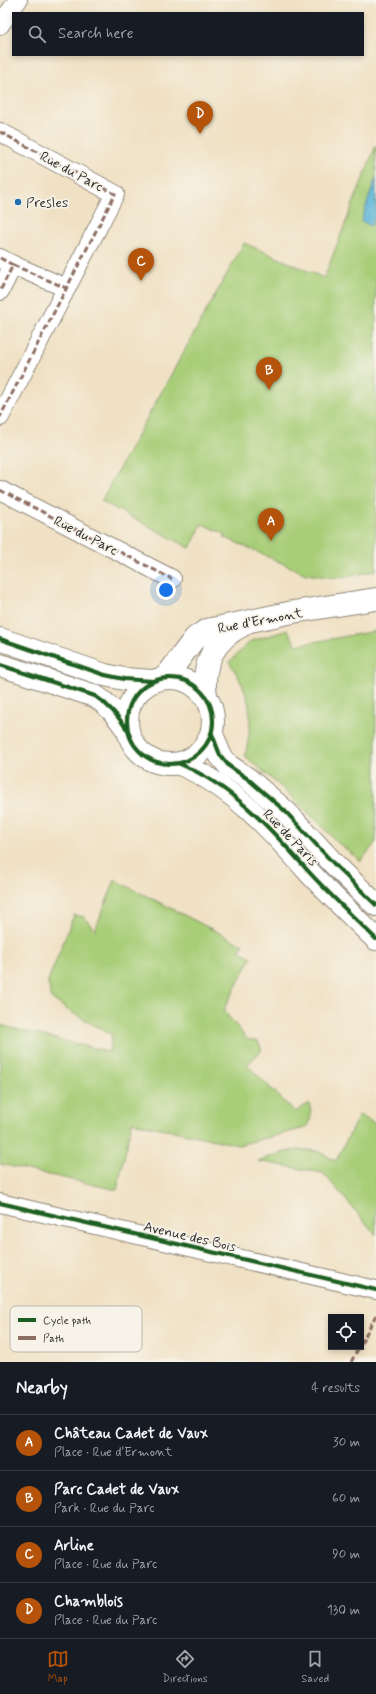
<!DOCTYPE html>
<html lang="en">
<head>
<meta charset="utf-8">
<style>
	:root { --surface:#171b24; --page:#242831; --text:#f1f3f6; --muted:#9ea1a6; --line:#363941; --accent:#b45309 }
	body { margin:0; font-family:Mynerve,sans-serif; background:var(--page); color:var(--text) }
	.controls { position:absolute; right:12px; bottom:12px; display:grid; overflow:hidden; border-radius:0px; box-shadow:0 2px 6px #0003 }
	.controls button { width:36px; height:36px; display:grid; place-items:center; padding:0; border:0; border-bottom:1px solid var(--line); background:var(--surface); color:var(--text); font:20px sans-serif }
	.you { position:absolute; left:166px; top:590px; width:14px; height:14px; margin:-10px; border:3px solid #fff; border-radius:50%; background:#1a73e8; box-shadow:0 0 0 6px #1a73e833 }
	.badge { display:grid; place-items:center; width:26px; height:26px; border-radius:50%; background:var(--accent); color:#fff; font-size:13px; font-weight:700 }
	.pin { position:absolute; translate:-50% -33px; filter:drop-shadow(0 1px 2px #0008) }
	.pin::after { content:''; position:absolute; top:21px; width:14px; height:12px; background:inherit; clip-path:polygon(0 0,100% 0,50% 100%) }
	.list { margin:0; padding:0; list-style:none }
	h2 { display:flex; justify-content:space-between; align-items:center; height:52px; margin:0; padding:0 16px; font-size:17px }
	h2 small { font-size:13px; font-weight:400; color:var(--muted) }
	.list li { display:grid; grid-template-columns:26px 1fr auto; gap:12px; align-items:center; box-sizing:border-box; height:56px; padding:0 16px; border-top:1px solid var(--line) }
	.list b { display:block; font-size:15px; white-space:nowrap }
	.list p { margin:0; font-size:13px; white-space:nowrap; color:var(--muted) }
	.list em { font-size:13px; font-style:normal; color:var(--muted) }
	.icon { flex:none; width:22px; height:22px; fill:none; stroke:currentColor; stroke-width:2; stroke-linecap:round; stroke-linejoin:round }
	.map { position:relative; flex:none; width:376px; height:1362px; overflow:hidden }
	.search { position:absolute; background:var(--surface); box-shadow:0 2px 6px #0003; left:12px; right:12px; top:12px; height:44px; display:flex; align-items:center; gap:10px; box-sizing:border-box; padding:0 14px; border-radius:0px; color:var(--muted); font-size:15px }
	.sheet { height:276px; background:var(--surface) }
	nav { display:flex; justify-content:space-around; align-items:center; box-sizing:border-box; height:56px; border-top:1px solid var(--line); background:var(--surface); font-size:11px; color:var(--muted) }
	nav a { display:grid; justify-items:center; gap:2px }
	nav .on { color:var(--accent) }
	.map>svg:first-child { display:block }
	.green { fill:#a8ce78; stroke:#6a7c52 }
	.water { fill:#59b3d6; stroke:#426f80 }
	.lines { fill:none; stroke-linecap:round; stroke-linejoin:round }
	.minor-casing { stroke:#8e8678; stroke-width:20 }
	.tertiary-casing { stroke:#8e8678; stroke-width:24 }
	.secondary-casing { stroke:#8e8678; stroke-width:24 }
	.minor { stroke:#fff; stroke-width:18 }
	.tertiary { stroke:#fff; stroke-width:22 }
	.secondary { stroke:#fff; stroke-width:22 }
	.quiet { stroke:#8d6e63; stroke-width:3; stroke-dasharray:6 3; stroke-linecap:butt }
	.cycleway-casing { stroke:#f7f3e8; stroke-width:6 }
	.cycleway { stroke:#1b5e20; stroke-width:4 }
	.poi-dot { fill:#1f6fb2; stroke:#f7f3e8; stroke-width:1.5 }
	.labels { text-anchor:middle; stroke-width:3.5; stroke-linejoin:round; paint-order:stroke }
	.street-label { font-size:14px; fill:#2b2b2b; stroke:#f7f3e8 }
	.poi-label { font-size:14px; fill:#2b2b2b; stroke:#f7f3e8; text-anchor:start }
	.key { fill:#f7f3e8; stroke:#bab7af; stroke-width:1 }
	.key-label { font-size:11px; fill:#2b2b2b }
</style>
</head>
<body>
<div class="map">
<svg width="376" height="1362" viewBox="0 0 376 1362">
	<rect width="100%" height="100%" fill="#f7f3e8"/>
	<filter id="ink" filterUnits="userSpaceOnUse"><feTurbulence type="fractalNoise" baseFrequency=".025" numOctaves="2"/><feDisplacementMap in="SourceGraphic" scale="8" xChannelSelector="R" yChannelSelector="G"/><feConvolveMatrix kernelMatrix="1 2 1 2 8 2 1 2 1" color-interpolation-filters="sRGB"/></filter>
	<filter id="wash" filterUnits="userSpaceOnUse"><feTurbulence type="fractalNoise" baseFrequency=".012" numOctaves="4" result="noise"/><feDisplacementMap in="SourceGraphic" scale="16" xChannelSelector="R" yChannelSelector="G"/><feGaussianBlur stdDeviation="0.9" result="paint"/><feColorMatrix in="noise" values="0 0 0 0 0 0 0 0 0 0 0 0 0 0 0 0 0 1.4 0 .05"/><feComposite in="paint" operator="in"/></filter>
	<g filter="url(#wash)">
		<rect width="100%" height="100%" fill="#f0e1c4"/>
		<g class="green">
			<polygon points="376,145 376,571 336,578 306,574 224,537 225,534 202,524 190,548 101,501 244,243 324,278"/>
			<path d="M288 630 296 645 376 631V842L361 861 337 842 320 824 281 787 245 756C254 716 252 696 229 662L251 641Z"/>
			<path d="M115 880 243 945 240 951 252 957 225 1007V1012L247 1039 258 1041 262 1050 247 1065 295 1112 309 1103C312 1114 312 1120 305 1128L239 1145 132 1122 117 1190 0 1164V1025L109 1052 112 1035 69 1011 51 998 48 981 74 915 84 917 95 930Z"/>
			<path d="M359 1115 376 1124V1235L323 1173 258 1161C276 1154 296 1147 316 1151 323 1153 329 1158 336 1161Z"/>
		</g>
		<polygon class="water" points="376,177 376,215 371,226 361,221"/>
	</g>
	<g filter="url(#ink)">
		<g class="lines">
			<defs>
				<g id="minor">
					<polyline points="0,25 18,0"/>
					<polyline points="0,132 115,194 0,417"/>
					<polyline points="0,258 13,265 0,291"/>
					<polyline points="13,265 66,288"/>
					<polyline points="0,490 172,579"/>
					<polyline points="0,1203 376,1290"/>
				</g>
				<g id="tertiary">
					<polyline points="165,678 195,638 207,630 293,612 376,599"/>
					<path d="M206 696C201 665 214 639 243 625"/>
				</g>
				<g id="secondary">
					<polyline points="0,639 105,675 124,679 152,681"/>
					<path d="M0 665 95 696C109 705 117 715 126 728"/>
					<circle cx="170" cy="721" r="43"/>
					<polyline points="212,734 220,755 229,766 248,779 285,811 335,865 376,905"/>
					<path d="M180 764C233 786 272 830 309 872 330 895 354 917 376 939"/>
				</g>
			</defs>
			<use href="#minor" class="minor-casing"/>
			<use href="#tertiary" class="tertiary-casing"/>
			<use href="#secondary" class="secondary-casing"/>
			<use href="#minor" class="minor"/>
			<use href="#tertiary" class="tertiary"/>
			<use href="#secondary" class="secondary"/>
			<g class="quiet">
				<polyline points="0,132 115,194 0,417"/>
				<polyline points="0,258 13,265 0,291"/>
				<polyline points="13,265 66,288"/>
				<polyline points="0,490 172,579"/>
				<polyline points="361,1344 376,1315"/>
				<polyline points="351,1362 359,1347"/>
			</g>
			<defs>
				<g id="cycleway">
					<polyline points="0,639 105,675 124,679 152,681"/>
					<path d="M0 665 95 696C109 705 117 715 126 728"/>
					<circle cx="170" cy="721" r="43"/>
					<polyline points="212,734 220,755 229,766 248,779 285,811 335,865 376,905"/>
					<path d="M180 764C233 786 272 830 309 872 330 895 354 917 376 939"/>
					<polyline points="0,1203 376,1290"/>
				</g>
			</defs>
			<use href="#cycleway" class="cycleway-casing"/>
			<use href="#cycleway" class="cycleway"/>
		</g>
	</g>
	<circle class="poi-dot" cx="18" cy="202" r="4"/>
	<g class="labels">
		<g class="street-label">
			<text transform="translate(72 171) rotate(28)" y="5">Rue du Parc</text>
			<text transform="translate(86 535) rotate(27)" y="5">Rue du Parc</text>
			<text transform="translate(260 620) rotate(-11)" y="5">Rue d'Ermont</text>
			<text transform="translate(291 837) rotate(46)" y="5">Rue de Paris</text>
			<text transform="translate(190 1236) rotate(13)" y="5">Avenue des Bois</text>
		</g>
		<g class="poi-label">
			<text x="26" y="207">Presles</text>
		</g>
	</g>
	<rect x="10" y="1306" width="132" height="46" rx="6" class="key"/>
	<rect x="18" y="1318" width="18" height="4" fill="#1b5e20"/>
	<rect x="18" y="1336" width="18" height="4" fill="#8d6e63"/>
	<g class="key-label">
		<text x="43" y="1324">Cycle path</text>
		<text x="43" y="1342">Path</text>
	</g>
</svg>
<div class="controls">
<button><svg class="icon" aria-label="locate" viewBox="0 0 24 24"><circle cx="12" cy="12" r="6"/><path d="M12 2v4M12 18v4M2 12h4M18 12h4"/></svg></button>
</div>
<div class="you"></div>
<div class="pin badge" style="left:271px;top:541px">A</div>
<div class="pin badge" style="left:269px;top:390px">B</div>
<div class="pin badge" style="left:141px;top:281px">C</div>
<div class="pin badge" style="left:200px;top:134px">D</div>
<div class="search"><svg class="icon" aria-label="search" viewBox="0 0 24 24"><circle cx="10" cy="10" r="6"/><path d="M15 15l6 6"/></svg>Search here</div>
</div>
<section class="sheet">
<h2>Nearby<small>4 results</small></h2>
<ul class="list">
<li><span class="badge">A</span><div><b>Château Cadet de Vaux</b><p>Place · Rue d'Ermont</p></div><em>30 m</em></li>
<li><span class="badge">B</span><div><b>Parc Cadet de Vaux</b><p>Park · Rue du Parc</p></div><em>60 m</em></li>
<li><span class="badge">C</span><div><b>Arline</b><p>Place · Rue du Parc</p></div><em>90 m</em></li>
<li><span class="badge">D</span><div><b>Chamblois</b><p>Place · Rue du Parc</p></div><em>130 m</em></li>
</ul>
</section>
<nav>
<a class="on"><svg class="icon" aria-label="map" viewBox="0 0 24 24"><path d="M3 6l6-2 6 2 6-2v14l-6 2-6-2-6 2zM9 4v14M15 6v14"/></svg>Map</a>
<a><svg class="icon" aria-label="directions" viewBox="0 0 24 24"><path d="M12 3l9 9-9 9-9-9zM9 14v-3h6M13 9l2 2-2 2"/></svg>Directions</a>
<a><svg class="icon" aria-label="saved" viewBox="0 0 24 24"><path d="M7 4h10v16l-5-4-5 4z"/></svg>Saved</a>
</nav>
</body>
</html>
